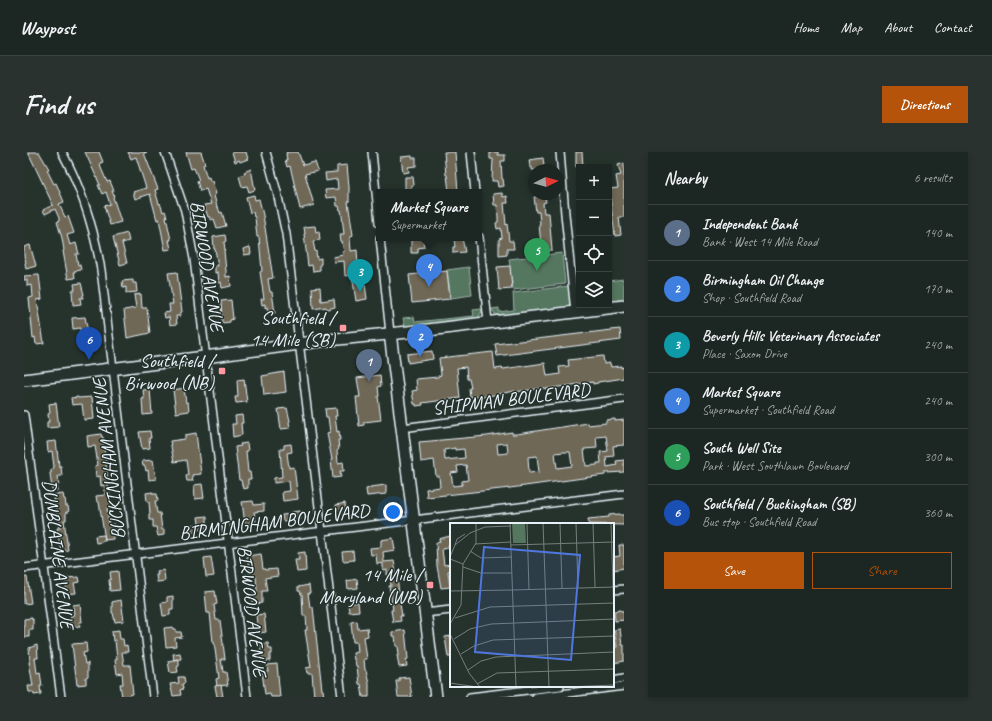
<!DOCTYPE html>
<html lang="en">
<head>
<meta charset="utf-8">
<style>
	:root { --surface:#1c2622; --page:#29322f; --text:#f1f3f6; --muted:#a0a5a5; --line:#3a4340; --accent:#b45309 }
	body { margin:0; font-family:Caveat,sans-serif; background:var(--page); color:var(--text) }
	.controls { position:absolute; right:12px; top:12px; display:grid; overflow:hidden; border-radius:0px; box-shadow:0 2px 6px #0003 }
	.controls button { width:36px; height:36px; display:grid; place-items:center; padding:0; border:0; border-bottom:1px solid var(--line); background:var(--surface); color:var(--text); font:20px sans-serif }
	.compass { position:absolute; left:504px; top:12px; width:36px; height:36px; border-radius:50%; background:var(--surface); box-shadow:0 2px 6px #0003; rotate:85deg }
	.you { position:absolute; left:369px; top:360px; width:14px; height:14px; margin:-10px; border:3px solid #fff; border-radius:50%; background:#1a73e8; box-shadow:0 0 0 6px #1a73e833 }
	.badge { display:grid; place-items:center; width:26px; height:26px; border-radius:50%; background:var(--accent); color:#fff; font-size:13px; font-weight:700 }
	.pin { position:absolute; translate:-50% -33px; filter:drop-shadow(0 1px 2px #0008) }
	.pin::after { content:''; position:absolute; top:21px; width:14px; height:12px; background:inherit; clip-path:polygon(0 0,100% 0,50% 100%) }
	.popup { position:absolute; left:352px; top:37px; width:106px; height:52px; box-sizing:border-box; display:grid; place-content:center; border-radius:0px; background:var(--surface); filter:drop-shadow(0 1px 3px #0005); font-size:13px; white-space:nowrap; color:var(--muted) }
	.popup b { font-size:15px; color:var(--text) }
	.popup::after { content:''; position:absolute; left:50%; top:100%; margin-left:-8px; border:8px solid transparent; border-top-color:var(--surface) }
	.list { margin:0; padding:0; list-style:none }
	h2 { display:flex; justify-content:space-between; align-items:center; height:52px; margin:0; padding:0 16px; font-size:17px }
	h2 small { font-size:13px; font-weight:400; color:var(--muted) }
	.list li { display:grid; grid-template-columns:26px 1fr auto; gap:12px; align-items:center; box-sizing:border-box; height:56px; padding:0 16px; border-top:1px solid var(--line) }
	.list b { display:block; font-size:15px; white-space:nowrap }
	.list p { margin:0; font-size:13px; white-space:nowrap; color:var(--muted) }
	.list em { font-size:13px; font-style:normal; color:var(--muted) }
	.actions { display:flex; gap:8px; padding:12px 16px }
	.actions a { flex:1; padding:9px 0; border:1px solid var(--accent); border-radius:0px; text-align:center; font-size:14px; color:var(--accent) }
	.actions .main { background:var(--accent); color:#fff }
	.icon { flex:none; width:22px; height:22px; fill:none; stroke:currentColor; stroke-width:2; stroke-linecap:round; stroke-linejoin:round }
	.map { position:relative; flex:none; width:600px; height:545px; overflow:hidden; border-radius:0px }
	header { display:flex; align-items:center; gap:24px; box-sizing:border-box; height:56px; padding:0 20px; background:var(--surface); border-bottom:1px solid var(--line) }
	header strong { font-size:19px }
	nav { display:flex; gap:22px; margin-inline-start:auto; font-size:14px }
	.intro { display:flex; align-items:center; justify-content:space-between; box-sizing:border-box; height:96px; padding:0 24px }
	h1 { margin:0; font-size:28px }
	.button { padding:10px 18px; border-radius:0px; background:var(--accent); color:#fff; font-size:14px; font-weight:700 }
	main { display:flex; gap:24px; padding:0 24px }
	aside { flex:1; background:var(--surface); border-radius:0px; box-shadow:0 2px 6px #0003 }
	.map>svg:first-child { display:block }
	.green { fill:#55765f; stroke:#9eb4ac }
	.building { fill:#6f6757; stroke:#e8f1f8; fill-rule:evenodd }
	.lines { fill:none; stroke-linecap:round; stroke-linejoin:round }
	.minor-casing { stroke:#e8f1f8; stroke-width:10 }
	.secondary-casing { stroke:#e8f1f8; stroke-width:14 }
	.minor { stroke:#26332d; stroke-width:7 }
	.secondary { stroke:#26332d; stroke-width:11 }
	.poi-dot { fill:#ff9aa2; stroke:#26332d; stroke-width:1.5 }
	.labels { text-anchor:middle; stroke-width:3; stroke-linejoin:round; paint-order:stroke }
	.street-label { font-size:19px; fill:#e8f1f8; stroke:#26332d }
	.poi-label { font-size:19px; fill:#e8f1f8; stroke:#26332d; text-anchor:end }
	.inset-road { fill:none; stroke:#747f7e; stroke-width:1 }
	.view { fill:#5077e0; fill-opacity:0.15; stroke:#5077e0; stroke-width:2 }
	.inset-edge { fill:none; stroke:#e8f1f8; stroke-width:2 }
</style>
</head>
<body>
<header>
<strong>Waypost</strong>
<nav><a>Home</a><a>Map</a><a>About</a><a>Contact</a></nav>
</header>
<div class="intro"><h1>Find us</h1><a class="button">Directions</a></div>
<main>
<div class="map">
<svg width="600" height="545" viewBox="0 0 600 545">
	<rect width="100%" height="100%" fill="#26332d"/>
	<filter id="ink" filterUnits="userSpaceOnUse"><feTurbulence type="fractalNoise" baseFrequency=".025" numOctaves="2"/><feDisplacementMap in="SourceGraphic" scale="8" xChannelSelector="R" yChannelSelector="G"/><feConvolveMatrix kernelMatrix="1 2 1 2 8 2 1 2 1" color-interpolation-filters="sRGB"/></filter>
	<g filter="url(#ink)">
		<g class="green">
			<polygon points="538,101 541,132 489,138 485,107"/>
			<polygon points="445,115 448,143 427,146 423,118"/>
			<polygon points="600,127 600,150 585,152 585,129"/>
			<polygon points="545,134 546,152 544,156 476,165 470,161 468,157 475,156 475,160 490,158 489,141"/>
			<polygon points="457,157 458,159 455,165 450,168 384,175 381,174 379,166 390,165 391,170 450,164 449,158"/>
		</g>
		<g class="building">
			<polygon points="4,0 15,0 25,17 23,18 30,32 32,31 40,50 35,52 41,65 44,64 50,81 43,83 46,93 52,91 55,102 52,102 54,113 56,113 57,118 50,119 51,126 44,127 39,99 40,98 38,86 33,70 35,69 35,66 31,57 21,62 19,58 29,53"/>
			<polygon points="61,0 75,0 79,10 76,11 77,16 83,30 86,29 90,39 88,39 90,44 89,45 97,70 86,73 80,54 86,52 82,40 78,42 74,33 76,33"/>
			<polygon points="104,0 123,0 120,1 134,37 131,38 135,52 136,51 139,60 141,59 143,65 142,65 147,88 145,88 147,97 141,98 135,67 133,68 126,42 111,47 109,40 122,36 112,5 107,7"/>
			<polygon points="162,0 177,0 181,12 179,13 183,26 185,25 186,29 188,29 192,42 190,43 193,55 194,55 196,61 198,60 202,74 193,76 190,67 186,68 186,65 184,65 180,53 187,52 182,37 176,39 173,29 175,28 170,16 167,17"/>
			<polygon points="208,0 222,0 224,7 216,10 215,8 211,10"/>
			<polygon points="262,0 274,0 279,13 291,10 294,19 281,22 290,53 276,57 266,14 263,15 261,8 263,8 262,2 263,2"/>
			<polygon points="420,0 431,0 434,40 425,40 423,23 422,23"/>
			<polygon points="466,0 474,0 474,3 481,3 481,9 477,9 478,27 479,27 480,34 474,35 473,29 468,29 469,7 466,7"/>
			<polygon points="552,0 558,0 559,15 552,15"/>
			<polygon points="388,4 388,6 392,6 392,14 384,15 385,20 379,21 377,5"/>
			<polygon points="519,6 520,14 518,14 518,18 508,18 508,15 506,15 505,8"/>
			<polygon points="600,11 600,65 595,65 597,83 591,84 585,37 594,36 592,24 597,23 594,13"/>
			<polygon points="323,13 325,35 325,50 324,50 329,83 326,86 327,99 333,98 335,130 338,129 338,132 341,132 343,147 332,149 328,123 321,124 320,109 310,110 309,105 319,103 318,100 320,100 318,89 317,90 316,82 320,82 318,64 317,58 316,58 315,54 313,54 312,45 302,46 301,38 314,37 313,27 302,29 301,21 313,20 313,14"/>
			<polygon points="227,17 231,38 225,40 223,34 218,35 215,24 221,22 220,20"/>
			<polygon points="381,25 389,25 390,33 387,34 387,40 381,40"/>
			<polygon points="478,41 479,45 483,44 484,51 480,51 482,73 483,72 485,89 489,89 490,97 483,97 483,103 475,104 475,87 478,86 477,76 473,77 472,71 474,70 474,65 473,53 470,53 469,42"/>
			<polygon points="230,43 231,48 235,47 239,63 249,126 244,127 246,140 248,140 251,161 244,162 243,155 241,156 241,152 238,153 237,147 240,147 236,120 238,119 236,97 235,85 233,85 231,65 230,65 229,60 226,61 222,45"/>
			<polygon points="521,44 522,50 519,51 520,61 525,61 528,98 522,99 521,92 517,93 515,72 516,72 515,60 512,60 510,45"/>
			<polygon points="291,74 292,80 295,79 296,88 289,89 291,99 292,99 293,107 297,106 297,112 296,112 296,118 289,119 288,113 284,114 280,82 281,82 280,75"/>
			<polygon points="103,81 105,89 98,91 103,111 96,113 89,85"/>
			<polygon points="201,83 202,89 200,90 201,98 200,99 202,119 202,125 206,124 207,134 198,136 197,130 195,131 194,120 191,121 191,114 194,114 191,97 190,97 189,85"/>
			<polygon points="387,86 399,86 400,95 394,96 394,101 387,101"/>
			<polygon points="430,86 438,86 441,100 429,101 429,95 431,95"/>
			<polygon points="6,93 12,114 2,117 1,111 2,110 0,104 0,95"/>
			<polygon points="226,95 227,102 220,103 219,97"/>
			<polygon points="486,114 488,137 475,138 473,115"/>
			<polygon points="423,119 426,147 388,151 385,123"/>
			<polygon points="153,120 158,160 156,161 156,164 152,164 153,172 146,173 145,165 141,166 140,161 146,160 145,152 149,152 144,121"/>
			<polygon points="15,123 18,147 13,148 20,191 12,192 11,185 9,186 5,146 9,145 8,133 3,134 3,128 0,128 0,124"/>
			<polygon points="109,128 109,131 112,131 113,140 102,141 102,135 99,136 98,129"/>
			<polygon points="57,131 60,143 59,143 59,146 56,146 57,152 49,153 48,138 51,138 50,132"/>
			<polygon points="296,135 297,149 310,147 311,155 303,157 302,155 289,157 288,136"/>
			<polygon points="117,142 118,156 123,156 126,181 103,186 100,158 112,156 110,143"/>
			<polygon points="207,148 209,167 206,168 206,170 198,171 197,149"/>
			<polygon points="61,165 65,185 57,186 56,176 49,177 48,166"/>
			<polygon points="596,177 597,188 473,204 471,192"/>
			<polygon points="408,199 409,207 384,211 383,202"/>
			<polygon points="469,200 471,217 478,216 479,217 521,211 523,224 536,222 535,215 545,214 544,208 579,204 580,212 586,211 587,215 597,214 597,216 600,215 600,226 574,230 574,231 569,232 569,230 521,237 520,236 491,240 491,239 453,246 453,244 446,245 445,236 447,236 445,227 443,227 442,215 433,216 436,246 398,251 399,253 392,254 392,252 390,252 388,239 393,238 392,227 414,225 414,224 417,223 415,206"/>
			<polygon points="260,220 262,240 240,243 238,224"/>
			<polygon points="356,223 357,234 354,235 355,244 354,244 357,268 340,270 340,273 335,274 332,245 336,245 333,226"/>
			<polygon points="220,227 223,250 212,251 211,245 214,245 213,228"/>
			<polygon points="160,236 162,251 164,250 165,259 152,261 149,238"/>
			<polygon points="126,237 128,262 119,263 118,247 120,247 119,238"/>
			<polygon points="54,245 54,246 68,245 70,267 60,268 58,252 48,253 47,246"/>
			<polygon points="32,251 35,275 23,276 23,270 25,270 24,262 26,261 25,252"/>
			<polygon points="263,256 266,269 265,270 266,276 257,277 254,257"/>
			<polygon points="312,256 313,264 311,264 313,280 315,279 316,288 314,288 315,297 313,299 314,311 319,310 320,319 316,319 317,325 309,326 307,308 308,308 303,281 306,280 304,265 302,265 301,257"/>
			<polygon points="218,263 219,271 217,271 218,283 209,285 208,272 212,272 211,264"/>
			<path d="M591 267V269L600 268V293L589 294 590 304 582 305 583 315 593 313 592 309 600 308V320L583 321H581V323L486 336 403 345 402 337 416 335 415 324H412L410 308 397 310 395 290 463 284 488 280V282H493L564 271V273L582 271V268ZM582 284 584 299 576 300 577 311H573V313L562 314 560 297 573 296 572 285ZM483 291 484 301 474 302 473 292ZM431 296V298L440 297 441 306 421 308 420 298ZM540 300H546L548 314 533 316 531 301ZM513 304 515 320 505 321 504 305ZM442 313 444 328 438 329V333L429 334 427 321 434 320 433 314Z"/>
			<polygon points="126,279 127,286 125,286 126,296 118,297 115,280"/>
			<polygon points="172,281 177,322 168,323 169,329 163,329 162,324 164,323 162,308 150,310 146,289 161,287 161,283"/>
			<polygon points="77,282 78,285 79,285 87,356 83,356 85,373 90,372 90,380 89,380 89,387 81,388 81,389 78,389 78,390 72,391 71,384 80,383 81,388 75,350 73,350 72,344 81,343 80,333 77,334 76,324 72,325 71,314 74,313 71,294 64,295 63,284"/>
			<polygon points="32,289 35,314 37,314 38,324 34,324 35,332 33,332 34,338 28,338 26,321 27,321 27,318 29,317 30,315 28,299 24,300 23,290"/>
			<polygon points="223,291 224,299 222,299 224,320 226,320 227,327 224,327 224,336 219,337 217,328 215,328 211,295 217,294 216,292"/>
			<polygon points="267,292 268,300 263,301 265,316 270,315 274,347 259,349 258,340 266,339 265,329 250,331 250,326 258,325 256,297 260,297 260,293"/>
			<polygon points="129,308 132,327 125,328 124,318 122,319 121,314 119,314 118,309"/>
			<polygon points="178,332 180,346 171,347 170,333"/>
			<polygon points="362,333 362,342 343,344 342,337 347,336 346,335"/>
			<polygon points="129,340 129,342 133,342 134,349 131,349 133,361 136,361 138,378 140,377 140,383 134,384 132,375 129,375 129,368 125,368 125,362 126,362 125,350 123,350 122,341"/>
			<polygon points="39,342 40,347 41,347 42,354 44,354 45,360 42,360 42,368 40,368 44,398 37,399 33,376 36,376 34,361 32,361 32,354 30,355 29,348 31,348 30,343"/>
			<polygon points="229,349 230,353 240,352 240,359 230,360 232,370 221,372 218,350"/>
			<polygon points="321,351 322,362 313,363 312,353"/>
			<polygon points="276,359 277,367 259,369 258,363 268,362 268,360"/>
			<polygon points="596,362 596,363 600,363 600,373 565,372 564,367 585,365 585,363"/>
			<polygon points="183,364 183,376 173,377 173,380 168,380 167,373 175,372 174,365"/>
			<polygon points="426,384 427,393 424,393 425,396 418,397 420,413 427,412 427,418 424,419 426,435 417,436 413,414 412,391 416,390 415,387"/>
			<polygon points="369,386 371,398 359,400 360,410 370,409 373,427 375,440 374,440 378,464 376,464 377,469 369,470 367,458 369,458 365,434 367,434 366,423 363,423 363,418 359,419 359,411 353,412 352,402 347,403 346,396 357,395 357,388"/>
			<polygon points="595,393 600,393 600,416 589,418 589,405 596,404"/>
			<polygon points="329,399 330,408 319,409 318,400"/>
			<polygon points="281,400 282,419 273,420 271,408 275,408 274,401"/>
			<polygon points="237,402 239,417 241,417 241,418 253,417 254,424 241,426 243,439 238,439 238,451 232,452 231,449 228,450 227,443 231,443 230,440 233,440 232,424 226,425 223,404"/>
			<polygon points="187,405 190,424 182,425 180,406"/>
			<polygon points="140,418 141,429 133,430 132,423 134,423 133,419"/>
			<polygon points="94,419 96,438 86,439 85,428 87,427 86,420"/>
			<polygon points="0,425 3,425 7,451 0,452"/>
			<polygon points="55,425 56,430 50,431 52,441 42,442 42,426"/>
			<polygon points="333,427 334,436 324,437 323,429"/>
			<polygon points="285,433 286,441 284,441 286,455 289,455 298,538 299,538 300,545 290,545 288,521 283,521 282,516 287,515 281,478 283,478 282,464 279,464 278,442 277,442 276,439 274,439 274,435"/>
			<polygon points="191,439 193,452 190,453 192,468 196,468 201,507 197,507 199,520 202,520 204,533 193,534 192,527 195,526 190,490 189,490 186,461 183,461 181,440"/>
			<polygon points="149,444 149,457 146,457 146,463 139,464 137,451 143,450 143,445"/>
			<polygon points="97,448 100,469 91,470 89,461 88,461 88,450"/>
			<polygon points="334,450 335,459 325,460 324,452"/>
			<polygon points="56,452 58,470 55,470 56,474 46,475 47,463 50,463 49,453"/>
			<polygon points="597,458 597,459 600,459 600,468 591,469 590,459"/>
			<polygon points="240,462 242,480 234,481 232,463"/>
			<polygon points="8,466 8,468 9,467 9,478 5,478 5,485 0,485 0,467"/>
			<polygon points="333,469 334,477 343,476 344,484 340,485 343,507 340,507 341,518 342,518 345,531 345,545 339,545 337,532 335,532 333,514 332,514 331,508 330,508 329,501 334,500 333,490 329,490 327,470"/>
			<polygon points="149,475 150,477 152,477 152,480 157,480 158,485 151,486 152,494 142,495 140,476"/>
			<polygon points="596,477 598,493 600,493 600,509 589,511 589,495 593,495 590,478"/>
			<polygon points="95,478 96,487 99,487 100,494 103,493 104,500 98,500 100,513 106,513 109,542 105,543 105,545 98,545 96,532 99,532 98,521 93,522 91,508 93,507 91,488 89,489 88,479"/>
			<polygon points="381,478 384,507 382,508 383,514 375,515 373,503 375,503 374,494 372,494 371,484 368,484 368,480"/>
			<polygon points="427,484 427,505 424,505 421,485"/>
			<polygon points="62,491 63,500 59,501 61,512 64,511 64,525 62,526 62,532 53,533 48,492"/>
			<polygon points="244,491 245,497 248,497 248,502 246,502 246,509 239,509 239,505 237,505 236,497 238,497 237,492"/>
			<polygon points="13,493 14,506 11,506 13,521 16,520 18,534 16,534 17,542 10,543 9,540 5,540 4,534 9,534 5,510 6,510 5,496"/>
			<polygon points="156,501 157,507 155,507 155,514 153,515 154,520 146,521 144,509 154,507 150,508 149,502"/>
			<polygon points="253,512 256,545 247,545 246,541 241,542 238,520 244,519 243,513"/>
			<polygon points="154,525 160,525 161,531 158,532 159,537 156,538 157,543 149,544 146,532 155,531"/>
			<polygon points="385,525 388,545 374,545 372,529 375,529 375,526"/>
			<polygon points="197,533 199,545 193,545 191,534"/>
		</g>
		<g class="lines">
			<defs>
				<g id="minor">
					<path d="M38 0C58 37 70 76 77 118L129 545"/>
					<polyline points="141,0 161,59 170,107 223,545"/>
					<polyline points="242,0 253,40 262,82 318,545"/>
					<polyline points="348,0 355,71"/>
					<polyline points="447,0 451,40"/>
					<polyline points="536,0 541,62 551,160"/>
					<polyline points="455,85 464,170"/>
					<polyline points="356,86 366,181"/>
					<polyline points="0,263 37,545"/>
					<polyline points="378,276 600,247"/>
					<polyline points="0,416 600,342"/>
					<polyline points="589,438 600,437"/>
					<polyline points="401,461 427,458"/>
					<polyline points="589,528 600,526"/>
					<polyline points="446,545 536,534"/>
					<polyline points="512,545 600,534"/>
				</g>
				<g id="secondary">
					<polyline points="366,181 412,545"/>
					<polyline points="0,228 196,203 304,188 404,178 600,154"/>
				</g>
			</defs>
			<use href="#minor" class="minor-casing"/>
			<use href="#secondary" class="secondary-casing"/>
			<use href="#minor" class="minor"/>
			<use href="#secondary" class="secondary"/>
		</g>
	</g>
	<g class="poi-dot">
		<rect x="315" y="172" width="8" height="8" rx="2"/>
		<rect x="194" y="215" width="8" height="8" rx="2"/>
		<rect x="402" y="429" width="8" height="8" rx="2"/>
	</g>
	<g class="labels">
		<g class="street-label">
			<text transform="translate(184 114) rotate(81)" y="7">BIRWOOD AVENUE</text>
			<text transform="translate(487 246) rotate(-7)" y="7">SHIPMAN BOULEVARD</text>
			<text transform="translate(84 307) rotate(-97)" y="7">BUCKINGHAM AVENUE</text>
			<text transform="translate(250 369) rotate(-7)" y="7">BIRMINGHAM BOULEVARD</text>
			<text transform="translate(35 402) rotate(83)" y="7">DUNBLAINE AVENUE</text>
			<text transform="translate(229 459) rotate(83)" y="7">BIRWOOD AVENUE</text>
		</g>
		<g class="poi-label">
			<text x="311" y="172">Southfield /<tspan x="311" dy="22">14 Mile (SB)</tspan></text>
			<text x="190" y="215">Southfield /<tspan x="190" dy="22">Birwood (NB)</tspan></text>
			<text x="398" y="429">14 Mile /<tspan x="398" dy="22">Maryland (WB)</tspan></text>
		</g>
	</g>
	<g transform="translate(426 371)">
		<rect width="164" height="164" fill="#26332d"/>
		<path d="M62 0H75L76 20H63Z" fill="#55765f"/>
		<path class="inset-road" d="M60 0 66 164M77 0 79 67M93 0 99 164M110 0 112 65M126 0 128 65M143 0 145 64M161 0 164 96M25 21 61 19M5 22 7 16 15 11M61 22 164 19M20 28 31 35 62 34M0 34 5 22 20 10 35 4 61 3M0 36 13 41M13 44 31 50H62M63 67 164 64M0 68 63 67M5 95 40 84 164 80M0 101 11 82 13 41 26 20V0M0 111 19 150 30 164M4 116 20 106 41 101 164 96M11 131 24 123 43 117 164 113M18 147 31 138 46 134 164 129M0 160 27 164M27 161 47 150 164 146M115 164 164 162"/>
		<path class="view" d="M34 24 130 32 121 137 25 129Z"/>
		<rect width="164" height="164" class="inset-edge"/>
	</g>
</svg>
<div class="controls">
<button>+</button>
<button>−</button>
<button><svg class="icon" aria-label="locate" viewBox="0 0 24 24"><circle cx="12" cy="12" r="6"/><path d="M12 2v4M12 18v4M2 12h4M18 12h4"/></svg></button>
<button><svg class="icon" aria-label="layers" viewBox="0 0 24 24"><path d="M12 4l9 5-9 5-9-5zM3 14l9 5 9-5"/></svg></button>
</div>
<svg class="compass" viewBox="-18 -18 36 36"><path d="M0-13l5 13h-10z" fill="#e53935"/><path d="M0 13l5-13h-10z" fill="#a0a5a5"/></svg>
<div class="you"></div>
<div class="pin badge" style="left:345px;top:230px;background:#5c6f8a">1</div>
<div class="pin badge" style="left:396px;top:205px;background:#3f7fe0">2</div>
<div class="pin badge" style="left:336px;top:140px;background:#0f9aa8">3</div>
<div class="pin badge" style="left:405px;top:135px;background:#3f7fe0">4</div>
<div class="popup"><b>Market Square</b>Supermarket</div>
<div class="pin badge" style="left:513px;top:119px;background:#2e9e5b">5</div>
<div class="pin badge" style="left:65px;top:208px;background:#1a4fb4">6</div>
</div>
<aside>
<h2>Nearby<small>6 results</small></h2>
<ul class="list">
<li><span class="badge" style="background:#5c6f8a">1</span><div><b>Independent Bank</b><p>Bank · West 14 Mile Road</p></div><em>140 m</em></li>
<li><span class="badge" style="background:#3f7fe0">2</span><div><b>Birmingham Oil Change</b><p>Shop · Southfield Road</p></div><em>170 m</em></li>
<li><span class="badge" style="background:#0f9aa8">3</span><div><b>Beverly Hills Veterinary Associates</b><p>Place · Saxon Drive</p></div><em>240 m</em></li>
<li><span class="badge" style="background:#3f7fe0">4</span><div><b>Market Square</b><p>Supermarket · Southfield Road</p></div><em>240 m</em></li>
<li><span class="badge" style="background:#2e9e5b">5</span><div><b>South Well Site</b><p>Park · West Southlawn Boulevard</p></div><em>300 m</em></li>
<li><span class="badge" style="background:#1a4fb4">6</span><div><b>Southfield / Buckingham (SB)</b><p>Bus stop · Southfield Road</p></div><em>360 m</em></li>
</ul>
<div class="actions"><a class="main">Save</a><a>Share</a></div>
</aside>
</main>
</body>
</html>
